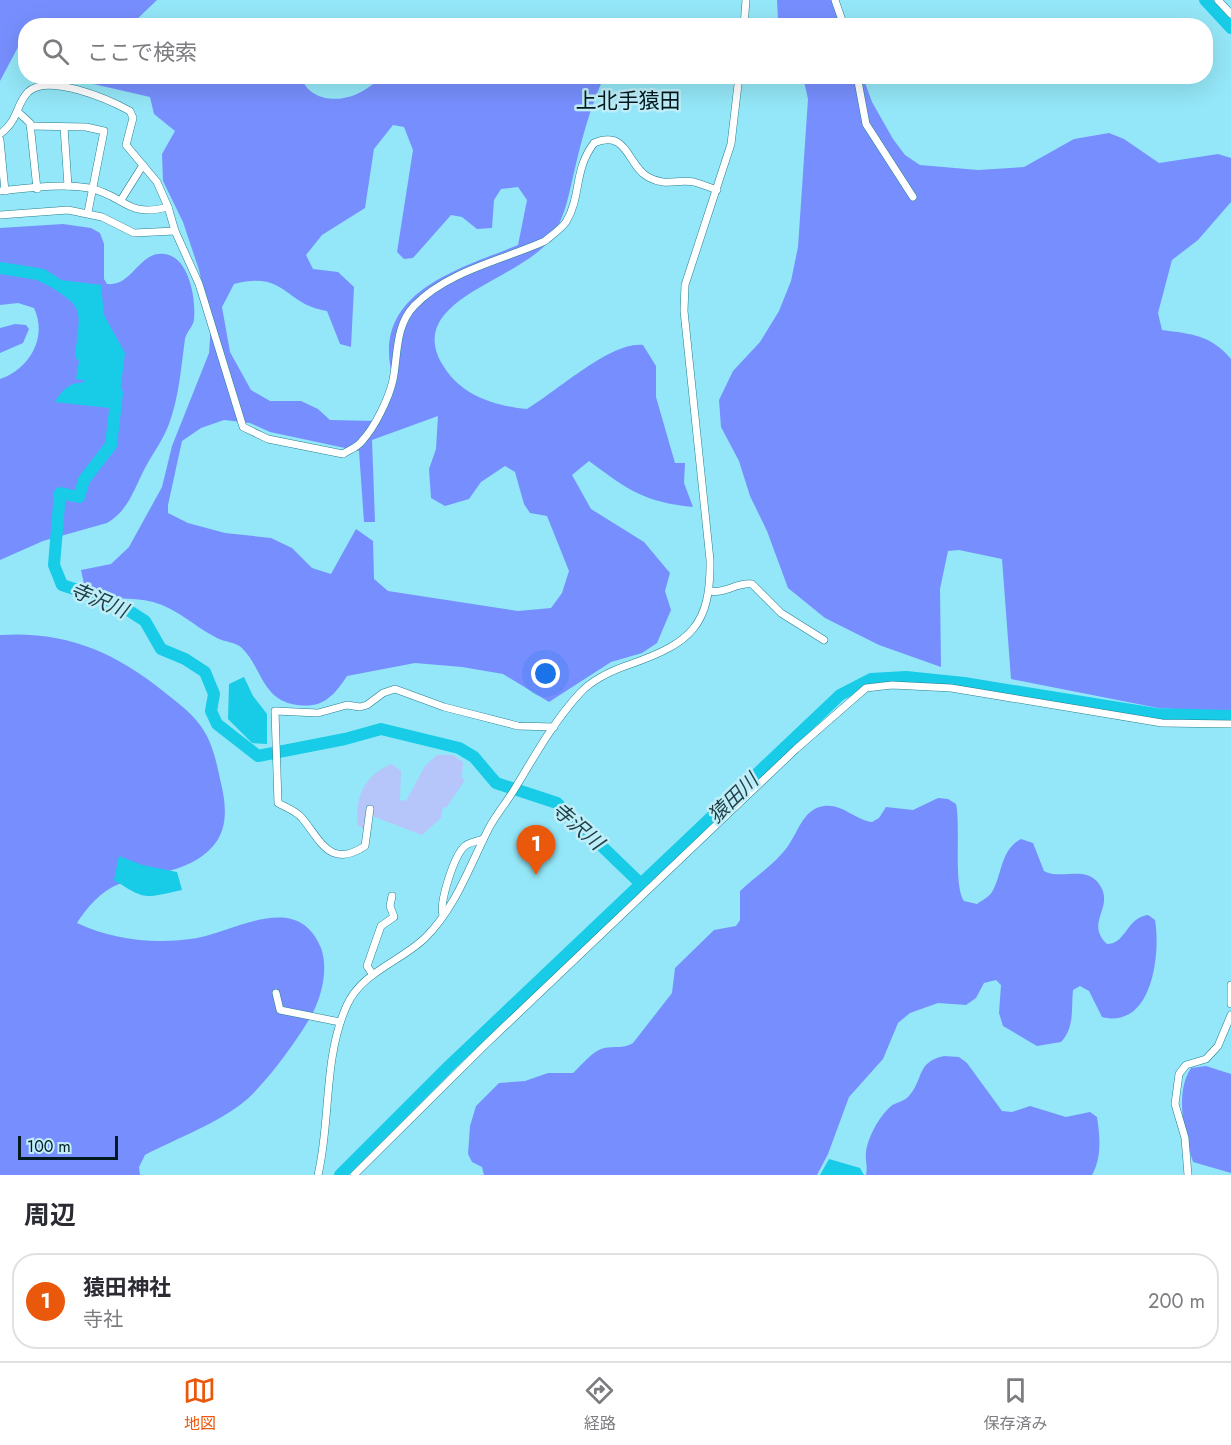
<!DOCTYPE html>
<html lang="ja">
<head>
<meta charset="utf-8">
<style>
	:root { --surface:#fff; --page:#f2f2f3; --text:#2b2b33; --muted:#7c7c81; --line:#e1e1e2; --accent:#ea580c }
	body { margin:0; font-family:Jost,"Noto Sans JP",sans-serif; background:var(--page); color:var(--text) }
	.scale { position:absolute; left:18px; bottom:15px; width:100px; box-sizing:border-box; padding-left:6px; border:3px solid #011a1f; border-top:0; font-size:16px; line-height:21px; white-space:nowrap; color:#011a1f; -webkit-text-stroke:4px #bfeef9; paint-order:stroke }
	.you { position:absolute; left:546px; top:674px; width:21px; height:21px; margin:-15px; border:4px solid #fff; border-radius:50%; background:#1a73e8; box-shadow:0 0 0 9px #1a73e833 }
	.badge { display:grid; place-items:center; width:39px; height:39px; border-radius:50%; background:var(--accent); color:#fff; font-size:20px; font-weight:700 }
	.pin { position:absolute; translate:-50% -50px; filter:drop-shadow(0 2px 3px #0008) }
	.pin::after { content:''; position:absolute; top:32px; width:21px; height:18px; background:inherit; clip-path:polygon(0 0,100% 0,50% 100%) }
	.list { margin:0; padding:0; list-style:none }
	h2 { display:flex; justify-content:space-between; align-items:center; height:78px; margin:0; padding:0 24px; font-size:26px }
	h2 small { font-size:20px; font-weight:400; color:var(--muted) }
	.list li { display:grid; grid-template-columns:39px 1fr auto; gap:18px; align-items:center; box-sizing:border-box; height:96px; margin:0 12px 12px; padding:0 12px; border:2px solid var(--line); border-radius:24px }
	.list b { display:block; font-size:22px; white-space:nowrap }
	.list p { margin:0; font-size:20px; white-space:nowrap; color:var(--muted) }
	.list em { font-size:20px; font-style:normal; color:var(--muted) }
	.icon { flex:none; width:33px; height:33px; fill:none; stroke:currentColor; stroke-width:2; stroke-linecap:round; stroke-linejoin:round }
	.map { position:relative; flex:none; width:1231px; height:1175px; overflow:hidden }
	.search { position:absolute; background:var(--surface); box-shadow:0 6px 24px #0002; left:18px; right:18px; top:18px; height:66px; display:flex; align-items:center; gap:15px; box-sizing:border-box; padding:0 21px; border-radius:24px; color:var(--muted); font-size:22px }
	.sheet { height:186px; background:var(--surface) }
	nav { display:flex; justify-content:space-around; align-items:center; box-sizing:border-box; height:84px; border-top:2px solid var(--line); background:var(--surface); font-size:16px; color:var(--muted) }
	nav a { display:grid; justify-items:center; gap:3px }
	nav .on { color:var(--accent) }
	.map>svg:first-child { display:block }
	.green { fill:#b6c5fa }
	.forest { fill:#778ffe; fill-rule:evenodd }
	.water { fill:#18cbe6 }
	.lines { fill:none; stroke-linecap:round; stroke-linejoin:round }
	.river { stroke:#18cbe6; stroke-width:12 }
	.minor-casing { stroke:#267f8f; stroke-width:8 }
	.minor { stroke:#fff; stroke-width:7 }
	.labels { text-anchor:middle; stroke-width:5; stroke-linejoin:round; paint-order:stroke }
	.water-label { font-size:20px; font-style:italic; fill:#1f3e45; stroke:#bfeef9 }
	.quarter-label { font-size:21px; fill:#011a1f; stroke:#bfeef9 }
</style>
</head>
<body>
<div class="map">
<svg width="1231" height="1175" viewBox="0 0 1231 1175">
	<rect width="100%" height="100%" fill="#94e7f8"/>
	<path class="green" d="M437 755H453L463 762 462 778 465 780 446 808 443 806 441 818 422 835 372 816 370 831 358 826C354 798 365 774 392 764L401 771 400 800 406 801 425 766Z"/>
	<g class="forest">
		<polygon points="0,0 157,0 131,25 26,26 25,34 0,81"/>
		<polygon points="777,0 838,0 847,25 781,25 778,19"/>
		<path d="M133 76 301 77C309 101 339 104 361 92 369 88 376 81 384 77H604C591 105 582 138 575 168 569 193 566 215 552 237 523 281 400 299 444 367 462 396 496 406 527 409 556 392 611 341 643 345L656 366V397L675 463H685L684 483 693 507C644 502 628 490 589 461L572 475 591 509 644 542 670 573 665 591 671 610 657 643 642 653 611 662 549 702 503 674 462 667 415 663 347 676C332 699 320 710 292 704 262 697 261 667 242 648 236 642 224 642 217 638 195 627 178 609 153 602 131 596 108 601 86 593L81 570 111 564 129 547 162 487 172 446 209 353 211 323 199 270 183 222 163 181 162 154 175 131 154 114 150 97 89 83ZM393 125 404 127 413 150 397 252 404 259 413 258 451 215 462 217 477 229 492 228 494 200 501 189 518 187 527 200 518 245C454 271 365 294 395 385L378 421 330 420 318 409 301 401H270L251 390 230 352 222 307 234 284C286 270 285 305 327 311L340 344 351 347 354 287 338 272 313 269 306 255 322 235 365 208 374 149ZM438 416 436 449 429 469 431 498 445 506 469 499 481 482 505 466 515 472 524 504 530 513 547 516 569 571 562 593 551 608 518 611 388 591 374 579 373 541 356 529 331 574 312 568 292 548 271 538 225 533 188 523 168 513V505L182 441 201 428 224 420 250 423 270 432 359 451 364 522H375L372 440Z"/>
		<path d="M803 77H863L872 102 893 139 905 155 920 165 978 170 1024 167 1074 139 1109 133 1124 139 1159 163 1218 154 1231 158V202L1198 240 1172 260 1158 313 1162 330C1192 334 1211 335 1231 359V712L1158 708 1011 679 1002 559 959 550 948 551 940 589 941 667 879 645 825 618 788 588 767 531 750 496 739 461 721 427 719 400 733 371 760 342 779 311 791 281 798 247 808 99Z"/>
		<path d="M63 224 91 228 100 233 104 244V279L107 284C134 287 140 246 169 255 190 262 196 300 194 319 194 326 186 332 185 339 181 368 179 397 169 424 163 440 153 453 145 468 134 489 129 510 107 523L43 541 0 560V379C29 369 48 338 34 308L18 303 0 305V228Z"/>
		<polygon points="15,324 26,325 29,329 23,343 0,353 0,328"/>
		<path d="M0 635C65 631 113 651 163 691 175 701 190 711 200 725 212 741 216 760 220 779 225 799 229 822 217 841 195 873 152 872 119 884 101 891 87 907 77 923 113 940 157 945 197 938 238 930 298 891 321 948 329 970 321 999 310 1018 296 1042 266 1083 245 1101 217 1124 177 1138 145 1155L139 1167 140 1175H0Z"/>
		<path d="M938 798 948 799 956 804C961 826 953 885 964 901L977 904C981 901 989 897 992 892 1002 876 1000 850 1021 839L1033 843 1044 871C1062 881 1088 863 1101 887 1113 909 1085 923 1107 944 1126 944 1126 918 1148 915L1155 920C1161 954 1152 1030 1102 1017L1089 991 1080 986 1073 990C1071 1009 1075 1027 1061 1042L1037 1046 1003 1026 999 1013 1001 985 996 980 984 983 976 998 966 1005 938 1003 910 1013 898 1023 883 1059 849 1097 828 1154 817 1175H484L482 1167 472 1162 468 1154 470 1126 476 1106 499 1083 525 1081 548 1073H573C583 1064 591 1052 604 1048 614 1046 624 1049 633 1043L672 993 675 968 714 930 736 926 740 920V891C755 877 776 863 788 846 798 832 804 808 824 806 843 804 855 820 872 822L879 818 886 807 913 810Z"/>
		<path d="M944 1056 959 1057 967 1063 1002 1111 1012 1112 1030 1106 1066 1117 1090 1112 1097 1117C1100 1136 1102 1158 1092 1175H866C868 1167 865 1160 866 1152 868 1137 879 1117 890 1107 895 1102 904 1102 909 1096 924 1079 916 1062 944 1056Z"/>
		<path d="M1206 1066 1231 1074V1173L1193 1162C1185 1133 1174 1094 1191 1068Z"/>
	</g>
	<g class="water">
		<path d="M43 268 61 280 101 285 104 315 125 353 118 409 55 402C61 391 71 381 84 383V380L76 379 79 361 75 357C82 301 84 310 38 278Z"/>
		<polygon points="244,677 253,696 267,714 267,744 252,743 228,719 229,684"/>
		<path d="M119 856 142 865 177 872 182 890C144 898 147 901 114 880Z"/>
		<polygon points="829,1159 860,1168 864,1175 820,1175"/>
	</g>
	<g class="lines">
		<g class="river">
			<polyline points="1205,0 1231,28"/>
			<polyline points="0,268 38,274 54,282"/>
			<polyline points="117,393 111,445 84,480 79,497 60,493 54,565 62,585 117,603 145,621 161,649 185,659 205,672 214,694 211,711 217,724 258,756 345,739 381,729 459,748 474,757 496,783 557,803 641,884"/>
			<polyline points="340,1175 449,1066 840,695 871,679 906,677 964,683 1156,714 1231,716"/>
		</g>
		<defs>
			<g id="minor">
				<polyline points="835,0 844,26"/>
				<polyline points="1218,0 1231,14"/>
				<polyline points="744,26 746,0"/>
				<polyline points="857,76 866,124 913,197"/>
				<polyline points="18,112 30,123 37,189"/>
				<polyline points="30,126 86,127 104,131 88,212"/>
				<polyline points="64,127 68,186"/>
				<path d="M0 134C19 120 15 106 28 92 48 73 108 99 130 111L133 118 126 145 157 182 168 207 175 231 199 284 243 427 268 439 343 454C349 450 358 447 362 441 375 427 389 398 393 380 398 355 395 326 414 306 447 271 503 260 545 241 552 235 561 229 566 222 582 195 573 171 594 143 628 129 627 165 648 177 666 187 676 179 694 182 701 184 709 187 717 190"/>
				<polyline points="0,140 5,191"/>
				<path d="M0 191C28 188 62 183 89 188 126 196 126 218 168 207"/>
				<polyline points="121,200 143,165"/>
				<polyline points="0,215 68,210 102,217 134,233 175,231"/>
				<path d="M711 591C725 594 737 582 752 584L781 613 824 640"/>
				<path d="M370 809 365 846C330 869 321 841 302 818 296 811 287 808 278 803L275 711 318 713 347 705 360 707 367 705 383 693 395 689 444 707 518 726 554 727"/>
				<path d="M443 915C439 903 454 855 465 846 469 842 478 841 483 839"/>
				<polyline points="373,975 367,966 381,926 394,917 390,906 392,896"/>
				<polyline points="1231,985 1231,1004"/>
				<polyline points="276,993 280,1010 340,1022"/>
				<path d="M318 1175C331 1120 323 1058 347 1005 362 972 400 962 425 938 455 909 470 865 489 828 496 815 506 803 514 790 534 757 554 721 580 693 594 678 613 670 631 664 691 643 711 625 710 560L684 311 685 285 731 144 739 76"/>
				<polyline points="354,1175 485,1045 796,749 866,688 892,685 951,688 1162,723 1231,724"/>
				<polyline points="1188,1175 1185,1138 1175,1104 1179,1074 1186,1065 1206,1059 1218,1046 1231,1015"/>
			</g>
		</defs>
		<use href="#minor" class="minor-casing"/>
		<use href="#minor" class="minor"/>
	</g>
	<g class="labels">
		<g class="water-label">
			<text transform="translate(99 600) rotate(23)" y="7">寺沢川</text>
			<text transform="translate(733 798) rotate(-44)" y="7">猿田川</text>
			<text transform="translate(578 826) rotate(41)" y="7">寺沢川</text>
		</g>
		<g class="quarter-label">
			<text x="628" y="108">上北手猿田</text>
		</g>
	</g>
</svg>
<div class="scale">100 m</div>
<div class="you"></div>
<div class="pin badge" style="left:536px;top:875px">1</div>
<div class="search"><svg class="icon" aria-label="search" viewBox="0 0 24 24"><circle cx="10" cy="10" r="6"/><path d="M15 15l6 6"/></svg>ここで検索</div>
</div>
<section class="sheet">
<h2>周辺<small></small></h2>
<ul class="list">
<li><span class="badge">1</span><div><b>猿田神社</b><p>寺社</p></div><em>200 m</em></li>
</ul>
</section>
<nav>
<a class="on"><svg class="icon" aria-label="map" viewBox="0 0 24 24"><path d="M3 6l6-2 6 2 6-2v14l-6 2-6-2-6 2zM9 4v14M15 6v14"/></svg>地図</a>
<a><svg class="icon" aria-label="directions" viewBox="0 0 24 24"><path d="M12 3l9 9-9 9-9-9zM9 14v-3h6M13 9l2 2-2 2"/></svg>経路</a>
<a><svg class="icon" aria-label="saved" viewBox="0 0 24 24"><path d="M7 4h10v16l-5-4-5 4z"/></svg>保存済み</a>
</nav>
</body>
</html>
